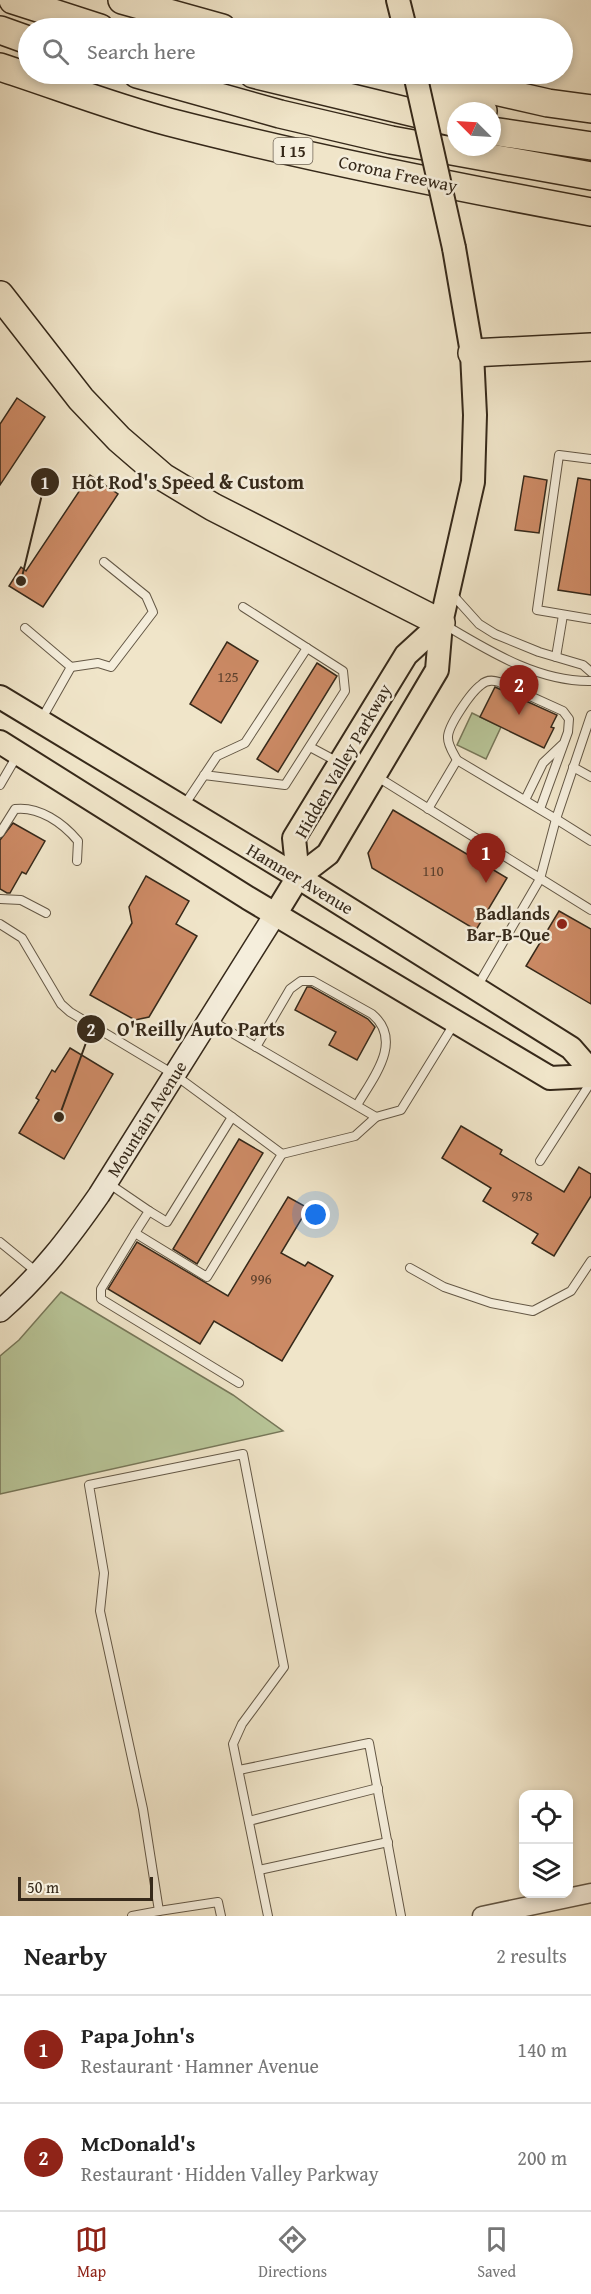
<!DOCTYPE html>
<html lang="en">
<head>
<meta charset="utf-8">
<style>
	:root { --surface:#fff; --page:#f6f6f6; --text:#222; --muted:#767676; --line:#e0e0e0; --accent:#8f2418 }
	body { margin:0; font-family:"Gentium Book Plus",serif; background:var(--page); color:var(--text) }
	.controls { position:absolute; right:18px; bottom:18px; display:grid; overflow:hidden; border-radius:12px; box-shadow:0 3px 9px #0003 }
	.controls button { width:54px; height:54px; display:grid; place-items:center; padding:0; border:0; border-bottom:2px solid var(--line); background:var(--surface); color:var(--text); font:30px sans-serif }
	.compass { position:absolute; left:447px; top:102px; width:54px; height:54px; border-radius:50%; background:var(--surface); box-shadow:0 3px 9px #0003; rotate:294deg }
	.scale { position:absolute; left:18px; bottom:15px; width:135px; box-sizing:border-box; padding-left:6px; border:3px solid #36291a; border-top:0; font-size:16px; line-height:21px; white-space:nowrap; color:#36291a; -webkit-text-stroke:4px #f5eedc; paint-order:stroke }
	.you { position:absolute; left:316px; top:1215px; width:21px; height:21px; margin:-15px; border:4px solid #fff; border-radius:50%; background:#1a73e8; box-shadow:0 0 0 9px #1a73e833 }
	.badge { display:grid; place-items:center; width:39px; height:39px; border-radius:50%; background:var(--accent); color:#fff; font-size:20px; font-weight:700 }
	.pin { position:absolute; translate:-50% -50px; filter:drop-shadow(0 2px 3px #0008) }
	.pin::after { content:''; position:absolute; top:32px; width:21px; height:18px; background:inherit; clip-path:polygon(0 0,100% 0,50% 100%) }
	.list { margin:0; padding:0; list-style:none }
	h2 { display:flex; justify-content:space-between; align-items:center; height:78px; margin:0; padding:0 24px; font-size:26px }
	h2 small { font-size:20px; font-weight:400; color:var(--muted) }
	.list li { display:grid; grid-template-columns:39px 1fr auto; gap:18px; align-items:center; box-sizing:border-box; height:108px; padding:0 24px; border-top:2px solid var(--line) }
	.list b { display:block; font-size:22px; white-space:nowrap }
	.list p { margin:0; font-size:20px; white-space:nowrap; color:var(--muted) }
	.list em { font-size:20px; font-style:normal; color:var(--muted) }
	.icon { flex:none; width:33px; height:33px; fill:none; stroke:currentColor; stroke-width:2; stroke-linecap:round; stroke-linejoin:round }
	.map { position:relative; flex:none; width:591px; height:1916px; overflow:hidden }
	.search { position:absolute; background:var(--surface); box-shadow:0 3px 9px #0003; left:18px; right:18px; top:18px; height:66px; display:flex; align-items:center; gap:15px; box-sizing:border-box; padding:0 21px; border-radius:33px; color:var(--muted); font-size:22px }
	.sheet { height:294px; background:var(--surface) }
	nav { display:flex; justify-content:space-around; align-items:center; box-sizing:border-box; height:84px; border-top:2px solid var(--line); background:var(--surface); font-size:16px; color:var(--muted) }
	nav a { display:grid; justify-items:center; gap:3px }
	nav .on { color:var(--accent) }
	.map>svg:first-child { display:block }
	.green { fill:#b8c598; stroke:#777759; stroke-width:1.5 }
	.building { fill:#cc8a65; stroke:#36291a; stroke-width:1.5 }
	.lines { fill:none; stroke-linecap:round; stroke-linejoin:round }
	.service-casing { stroke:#645846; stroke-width:10 }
	.tertiary-casing { stroke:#645846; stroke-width:21 }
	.secondary-casing { stroke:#36291a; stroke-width:24 }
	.primary-casing { stroke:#36291a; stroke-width:26 }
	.motorway-casing { stroke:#36291a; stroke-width:30 }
	.service { stroke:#f5eedc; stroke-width:8 }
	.tertiary { stroke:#f5eedc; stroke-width:18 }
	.secondary { stroke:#f5eedc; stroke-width:21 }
	.primary { stroke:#f0e5c9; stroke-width:22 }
	.motorway { stroke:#f0e5c9; stroke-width:27 }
	.primary-bridge-casing { stroke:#36291a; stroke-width:26; stroke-linecap:butt }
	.primary-bridge { stroke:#f0e5c9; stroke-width:22 }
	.poi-dot { fill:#8f2418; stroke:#f5eedc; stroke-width:2 }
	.labels { text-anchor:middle; stroke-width:5; stroke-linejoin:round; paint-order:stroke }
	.number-label { font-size:15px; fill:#5c412d }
	.shield { fill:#f5eedc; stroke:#6f6454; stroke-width:1.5 }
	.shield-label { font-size:16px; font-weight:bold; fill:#36291a }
	.street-label { font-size:18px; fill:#36291a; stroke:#f5eedc }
	.poi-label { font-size:18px; font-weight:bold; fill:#36291a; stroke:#f5eedc; text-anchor:end }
	.leader { fill:none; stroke:#36291a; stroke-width:2 }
	.callout-dot { fill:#36291a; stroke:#f5eedc; stroke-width:2 }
	.mark-label { font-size:18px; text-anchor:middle; font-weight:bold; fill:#fff }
	.callout-label { font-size:20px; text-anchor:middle; font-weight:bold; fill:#36291a; stroke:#f5eedc; stroke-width:5; stroke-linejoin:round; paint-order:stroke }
</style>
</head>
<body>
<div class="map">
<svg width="591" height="1916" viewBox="0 0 591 1916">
	<rect width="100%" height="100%" fill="#f0e5c9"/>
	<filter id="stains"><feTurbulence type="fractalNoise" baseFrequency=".00333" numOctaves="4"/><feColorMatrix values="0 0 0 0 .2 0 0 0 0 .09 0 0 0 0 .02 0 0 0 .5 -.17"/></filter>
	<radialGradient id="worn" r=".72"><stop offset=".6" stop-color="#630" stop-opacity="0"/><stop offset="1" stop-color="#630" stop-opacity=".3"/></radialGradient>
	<g class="green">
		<polygon points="472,713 501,727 486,759 457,745"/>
		<polygon points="61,1292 233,1395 283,1431 0,1494 0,1356 19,1340"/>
	</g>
	<g class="building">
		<polygon points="17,398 45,417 0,485 0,424"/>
		<polygon points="90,475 118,494 43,607 9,586 21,567 26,571"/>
		<polygon points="524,476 547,480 539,533 515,530"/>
		<polygon points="578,478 591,480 591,595 558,590"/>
		<polygon points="227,642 258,661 221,723 190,704"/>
		<polygon points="317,663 337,676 278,772 257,759"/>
		<polygon points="495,687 557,715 551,727 554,728 544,748 480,717"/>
		<polygon points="393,810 507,878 476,930 372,868 368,853"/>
		<polygon points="13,823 45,841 26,874 22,872 10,893 7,893 0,889 0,840"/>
		<polygon points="146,876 189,901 176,924 197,936 149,1017 135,1020 90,995 132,923 129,907"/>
		<polygon points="559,911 591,929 591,1004 526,966"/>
		<polygon points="307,987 311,987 368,1019 375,1027 357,1060 329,1045 336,1032 295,1010"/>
		<polygon points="70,1048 113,1074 64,1159 19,1133 39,1100 36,1098 52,1070 55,1072"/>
		<polygon points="461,1126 502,1150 500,1154 564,1192 579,1167 591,1174 591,1196 554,1256 532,1243 538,1234 483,1201 491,1188 442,1158"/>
		<polygon points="239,1139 263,1153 197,1264 173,1249"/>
		<polygon points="288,1197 308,1208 281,1253 305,1266 308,1262 333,1276 282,1361 214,1321 200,1344 108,1289 137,1242 228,1296"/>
	</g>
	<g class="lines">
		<defs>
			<g id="service">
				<polyline points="591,459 559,455 537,610 591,619"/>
				<polyline points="452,594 479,624 495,634 539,652 583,665 591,672"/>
				<polyline points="243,607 307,648"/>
				<path d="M445 625C489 651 538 682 591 681"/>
				<polyline points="25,628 71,667 41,720"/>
				<polyline points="556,657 563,615"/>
				<polyline points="71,667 98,663 111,667 153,612 146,596 104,562"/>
				<polyline points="310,747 338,762"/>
				<path d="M457 760C454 754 448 746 448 738 447 727 471 692 481 685 486 680 493 680 499 682L563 711 569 719 568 732 540 809"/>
				<polyline points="573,767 591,777"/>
				<polyline points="376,776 591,910"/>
				<polyline points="0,785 18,754"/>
				<polyline points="525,800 543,763 562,745"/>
				<polyline points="183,807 217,756 245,743 307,648 343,671 345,691 285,785 204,775"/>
				<polyline points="428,809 457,760 556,819 591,715"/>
				<path d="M0 833 15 809C39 806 63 823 78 841L77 861"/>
				<polyline points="0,899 21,900 46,913"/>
				<polyline points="0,924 22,938 61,1004 70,1012 175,1075 282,1154 207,1277 135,1233 149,1211 108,1183"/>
				<polyline points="477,987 540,879 556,819 591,841"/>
				<polyline points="210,1020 376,1117 355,1136 282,1154"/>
				<path d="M256 1047 290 989 301 981H313L372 1014C404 1041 373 1078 357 1105"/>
				<polyline points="376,1117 401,1110 454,1024"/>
				<polyline points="540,1161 591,1082"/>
				<polyline points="149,1211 167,1222 232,1117"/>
				<polyline points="135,1233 101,1289 101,1299 239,1383"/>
				<polyline points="0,1242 38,1273"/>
				<polyline points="410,1268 444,1287 491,1303 533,1311 571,1291 591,1261"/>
				<polyline points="239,1770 369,1743 401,1916"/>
				<polyline points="249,1821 378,1788"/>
				<polyline points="259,1870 388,1842"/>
				<polyline points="159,1911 218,1902 221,1916"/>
				<polyline points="132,1916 159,1911 143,1809 100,1611 104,1573 89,1485 243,1454 284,1667 242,1724 233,1744 268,1916"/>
			</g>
			<polyline id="tertiary" points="482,1916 591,1893"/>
			<path id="secondary" d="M0 1311C40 1276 69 1238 99 1195L276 913"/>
			<g id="primary">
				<polyline points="398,0 405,28"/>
				<polyline points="0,697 298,877 571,1048 591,1071"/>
				<polyline points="0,742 248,898 550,1078 591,1076"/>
				<polyline points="298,877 328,854 437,670 441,623 473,482 475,415 472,353 454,248"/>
				<polyline points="276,913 298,877 294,838 406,655 441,623"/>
			</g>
			<g id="motorway">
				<polyline points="13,0 100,28"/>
				<polyline points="122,0 222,28"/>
				<polyline points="0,30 28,40"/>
				<path d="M0 67C56 85 112 107 169 122 308 158 450 186 591 212"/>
				<polyline points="137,74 280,114 391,140 591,176"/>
				<polyline points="253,74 456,123"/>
				<polyline points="421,74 548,103 591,109"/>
				<polyline points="431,101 483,111"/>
				<polyline points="492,131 591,146"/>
				<polyline points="0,295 81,399 119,439 163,477 213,507 441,623"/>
				<polyline points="472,353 591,347"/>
			</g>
		</defs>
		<use href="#service" class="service-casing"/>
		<use href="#tertiary" class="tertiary-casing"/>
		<use href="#secondary" class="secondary-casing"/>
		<use href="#primary" class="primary-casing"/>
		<use href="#motorway" class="motorway-casing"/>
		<use href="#service" class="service"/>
		<use href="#tertiary" class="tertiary"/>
		<use href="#secondary" class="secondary"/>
		<use href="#primary" class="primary"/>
		<use href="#motorway" class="motorway"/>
		<defs>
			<polyline id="primary-bridge" points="415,74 454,248"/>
		</defs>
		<use href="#primary-bridge" class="primary-bridge-casing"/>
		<use href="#primary-bridge" class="primary-bridge"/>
	</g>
	<circle class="poi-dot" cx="562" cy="924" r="6"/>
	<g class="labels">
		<g class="number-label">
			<text x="228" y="682">125</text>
			<text x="433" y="876">110</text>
			<text x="522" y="1201">978</text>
			<text x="261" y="1284">996</text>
		</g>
		<rect class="shield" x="273.5" y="138" width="39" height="26" rx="4.5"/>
		<g class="shield-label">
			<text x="293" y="157">I 15</text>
		</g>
		<g class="street-label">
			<text transform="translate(398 174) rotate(12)" y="6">Corona Freeway</text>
			<text transform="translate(343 761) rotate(-60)" y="6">Hidden Valley Parkway</text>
			<text transform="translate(300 879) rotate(31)" y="6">Hamner Avenue</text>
			<text transform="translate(147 1119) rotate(-58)" y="6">Mountain Avenue</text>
		</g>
		<g class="poi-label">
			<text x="550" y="920">Badlands<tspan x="550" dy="21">Bar-B-Que</tspan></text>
		</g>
	</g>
	<path class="leader" d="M21 581L45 482M59 1117L91 1029"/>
	<g class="callout-dot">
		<circle cx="21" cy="581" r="6"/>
		<circle cx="59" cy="1117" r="6"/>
		<circle cx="45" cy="482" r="15"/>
		<circle cx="91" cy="1029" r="15"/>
	</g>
	<g class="mark-label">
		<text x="45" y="489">1</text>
		<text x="91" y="1036">2</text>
	</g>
	<g class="callout-label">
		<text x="188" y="489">Hot Rod's Speed &amp; Custom</text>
		<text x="201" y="1036">O'Reilly Auto Parts</text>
	</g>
	<rect width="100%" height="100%" filter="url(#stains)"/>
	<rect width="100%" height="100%" fill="url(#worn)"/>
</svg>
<div class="controls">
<button><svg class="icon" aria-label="locate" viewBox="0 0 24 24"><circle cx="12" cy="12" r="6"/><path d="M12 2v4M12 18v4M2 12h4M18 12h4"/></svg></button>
<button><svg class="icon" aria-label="layers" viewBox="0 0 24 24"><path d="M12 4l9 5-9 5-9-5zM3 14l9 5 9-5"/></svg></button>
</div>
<svg class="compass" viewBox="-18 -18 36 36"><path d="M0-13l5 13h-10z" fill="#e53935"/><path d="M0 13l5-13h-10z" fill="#767676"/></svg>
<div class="scale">50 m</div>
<div class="you"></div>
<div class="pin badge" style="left:486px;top:883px">1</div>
<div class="pin badge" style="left:519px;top:715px">2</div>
<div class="search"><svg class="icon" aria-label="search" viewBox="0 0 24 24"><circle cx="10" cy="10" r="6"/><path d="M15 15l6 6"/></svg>Search here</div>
</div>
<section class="sheet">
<h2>Nearby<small>2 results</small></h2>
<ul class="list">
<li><span class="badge">1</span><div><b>Papa John's</b><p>Restaurant · Hamner Avenue</p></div><em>140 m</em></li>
<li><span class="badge">2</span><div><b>McDonald's</b><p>Restaurant · Hidden Valley Parkway</p></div><em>200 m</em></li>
</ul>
</section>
<nav>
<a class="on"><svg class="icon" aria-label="map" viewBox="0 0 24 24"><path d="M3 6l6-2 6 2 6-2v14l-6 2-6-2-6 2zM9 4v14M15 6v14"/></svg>Map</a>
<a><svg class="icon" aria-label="directions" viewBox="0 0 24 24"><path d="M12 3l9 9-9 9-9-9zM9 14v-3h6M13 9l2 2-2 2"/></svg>Directions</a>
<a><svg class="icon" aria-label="saved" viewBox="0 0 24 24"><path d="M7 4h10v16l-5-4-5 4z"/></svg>Saved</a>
</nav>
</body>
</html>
